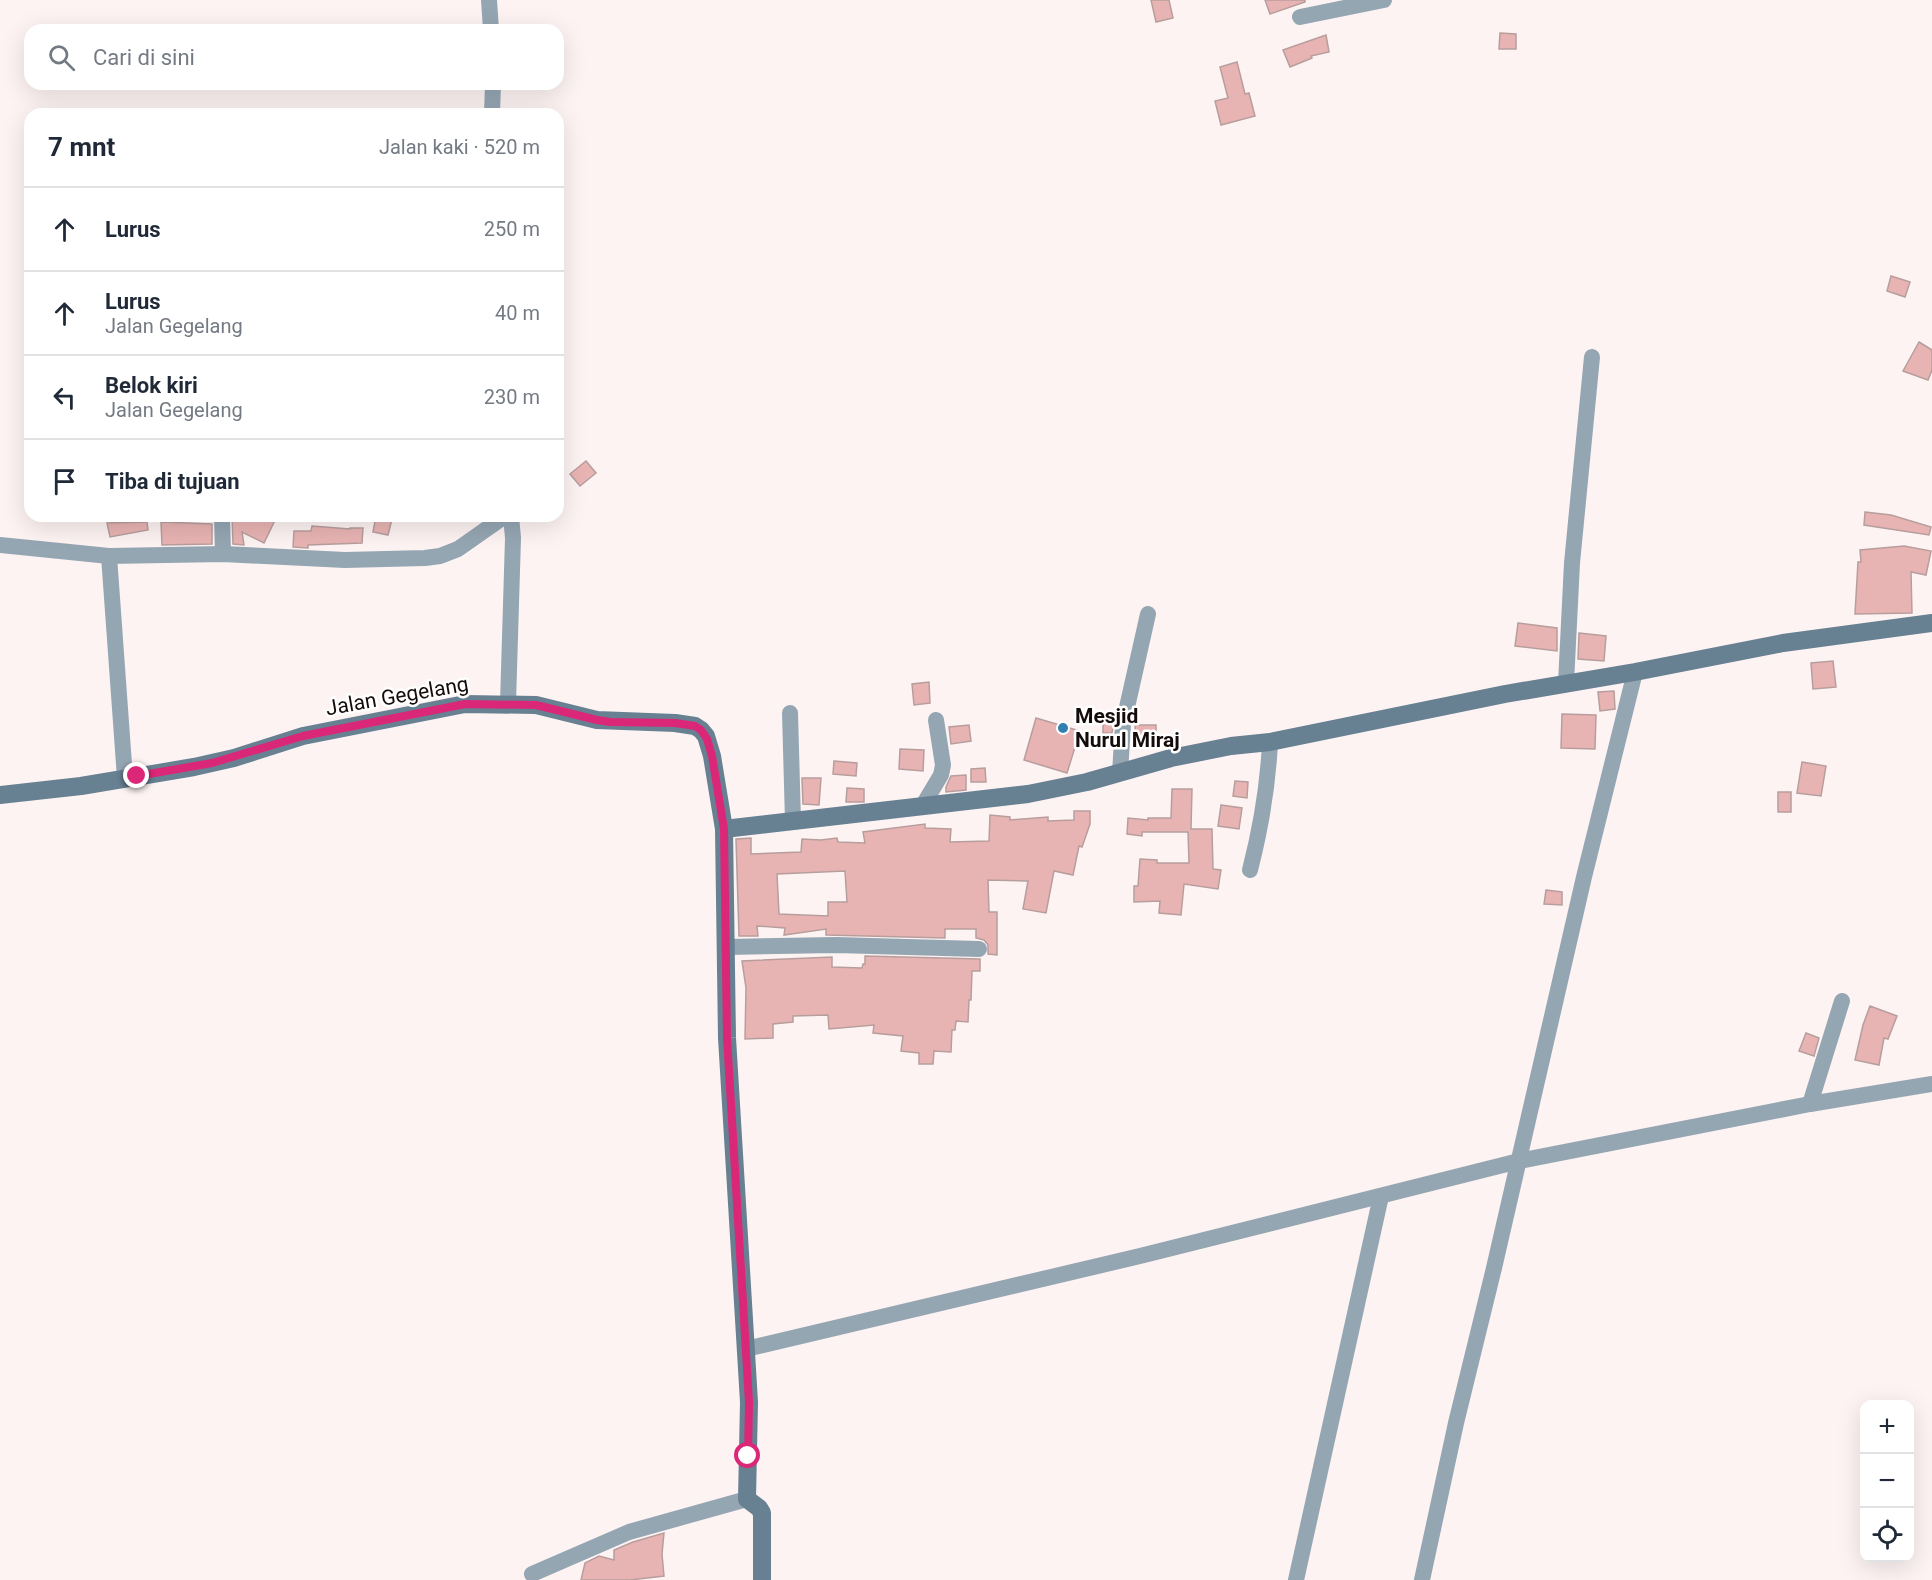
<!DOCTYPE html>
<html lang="id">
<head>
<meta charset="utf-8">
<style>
	:root { --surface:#fff; --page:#f2f2f3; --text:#1f2937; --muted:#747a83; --line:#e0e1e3 }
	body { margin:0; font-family:Roboto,sans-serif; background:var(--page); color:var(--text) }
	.controls { position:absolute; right:18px; bottom:18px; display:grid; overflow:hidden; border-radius:12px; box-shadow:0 6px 24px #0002 }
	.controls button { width:54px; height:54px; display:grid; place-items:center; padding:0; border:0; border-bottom:2px solid var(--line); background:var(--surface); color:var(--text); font:30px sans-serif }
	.stop { position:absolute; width:18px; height:18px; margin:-14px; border:4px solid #db2777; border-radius:50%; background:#fff }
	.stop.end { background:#db2777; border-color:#fff; box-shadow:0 2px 6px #0008 }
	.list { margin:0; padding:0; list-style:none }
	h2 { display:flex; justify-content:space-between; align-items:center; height:78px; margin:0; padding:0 24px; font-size:26px }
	h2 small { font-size:20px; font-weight:400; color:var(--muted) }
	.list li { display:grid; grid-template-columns:39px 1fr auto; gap:18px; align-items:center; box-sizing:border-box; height:84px; padding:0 24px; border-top:2px solid var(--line) }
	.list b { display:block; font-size:22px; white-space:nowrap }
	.list p { margin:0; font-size:20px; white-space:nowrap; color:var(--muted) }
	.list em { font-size:20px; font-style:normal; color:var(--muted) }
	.icon { flex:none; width:33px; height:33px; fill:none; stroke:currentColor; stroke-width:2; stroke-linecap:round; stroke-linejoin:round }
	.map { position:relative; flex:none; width:1932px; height:1580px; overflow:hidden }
	.search { position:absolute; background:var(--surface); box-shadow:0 6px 24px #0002; left:24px; top:24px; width:540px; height:66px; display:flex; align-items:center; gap:15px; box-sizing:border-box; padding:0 21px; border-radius:18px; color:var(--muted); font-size:22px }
	.panel { position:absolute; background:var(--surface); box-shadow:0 6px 24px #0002; left:24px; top:108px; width:540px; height:414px; border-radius:18px }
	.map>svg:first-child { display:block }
	.building { fill:#e8b4b3; stroke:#b79e9d; stroke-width:1.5; fill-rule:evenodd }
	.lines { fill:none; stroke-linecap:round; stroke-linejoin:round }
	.street { stroke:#95a6b3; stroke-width:16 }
	.secondary { stroke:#678092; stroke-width:18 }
	.route { stroke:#db2777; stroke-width:8 }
	.poi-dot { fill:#317fb1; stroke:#fff; stroke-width:2 }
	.labels { text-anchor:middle; stroke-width:5; stroke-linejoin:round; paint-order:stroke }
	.street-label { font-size:21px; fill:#140c0b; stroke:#fff }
	.poi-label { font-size:21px; font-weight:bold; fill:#140c0b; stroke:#fff; text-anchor:start }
</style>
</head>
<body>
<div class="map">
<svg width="1932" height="1580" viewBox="0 0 1932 1580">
	<rect width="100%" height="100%" fill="#fef3f3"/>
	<g class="building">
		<polygon points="1151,0 1169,0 1173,18 1156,22"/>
		<polygon points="1265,0 1305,0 1305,2 1270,14"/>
		<polygon points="1500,33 1516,34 1516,49 1499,49"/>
		<polygon points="1326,35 1329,52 1311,56 1312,58 1290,67 1283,50"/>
		<polygon points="1237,62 1245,94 1249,93 1255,116 1221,125 1215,101 1228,98 1220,67"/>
		<polygon points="1891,276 1910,282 1905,297 1887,291"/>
		<polygon points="1919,342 1932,350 1932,370 1928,380 1903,371"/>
		<polygon points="586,461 596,473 580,486 570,474"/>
		<polygon points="1865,512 1891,515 1931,527 1929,535 1864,525"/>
		<polygon points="232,516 277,516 264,543 242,532 244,545 233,544"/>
		<polygon points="376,516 392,519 388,535 373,532"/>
		<polygon points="147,522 148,530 110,537 107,523"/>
		<polygon points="161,522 212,524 212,544 162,545"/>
		<polygon points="312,526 350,529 350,528 363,528 362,543 308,545 308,548 293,547 294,531 311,531"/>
		<polygon points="1904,546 1931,551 1926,575 1911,572 1912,613 1855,614 1858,562 1861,562 1860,550"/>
		<polygon points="1518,623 1557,628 1557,651 1515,646"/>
		<polygon points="1579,633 1606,636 1604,661 1578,659"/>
		<polygon points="1833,661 1836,687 1813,689 1811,663"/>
		<polygon points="929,682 930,703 914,705 912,684"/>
		<polygon points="1614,691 1615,709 1600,711 1598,692"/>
		<polygon points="1562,714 1596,715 1595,749 1561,748"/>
		<polygon points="1036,718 1080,731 1067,773 1024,760"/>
		<polygon points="1103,719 1114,719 1112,733 1103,733"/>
		<polygon points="969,725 971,741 951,744 949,727"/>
		<polygon points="1135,725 1156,725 1156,739 1136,740"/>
		<polygon points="900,749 924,750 923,771 899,769"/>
		<polygon points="834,761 857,763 856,776 833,774"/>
		<polygon points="1802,762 1826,766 1821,796 1797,793"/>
		<polygon points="985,768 986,782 971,782 971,769"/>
		<polygon points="966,775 966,790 946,792 946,787 951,776"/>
		<polygon points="802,778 821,778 819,805 803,804"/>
		<polygon points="1235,781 1248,782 1247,798 1233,796"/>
		<polygon points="847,788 864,789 864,802 846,802"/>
		<polygon points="1172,789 1192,789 1191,829 1212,829 1213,869 1221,870 1218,889 1184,884 1181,915 1159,913 1160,901 1134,902 1134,886 1138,886 1140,859 1157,860 1157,863 1189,863 1188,832 1142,832 1142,836 1127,834 1128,818 1148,820 1148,818 1171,818"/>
		<rect x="1778" y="792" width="13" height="20"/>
		<polygon points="1221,805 1242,808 1239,829 1218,826"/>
		<path d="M1074 811H1090V824L1082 847 1079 846 1073 875 1054 871 1046 913 1023 909 1028 881 988 880 989 912H997V955L988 954V945L984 940 976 938V929H945V938L826 935V929L784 935 785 928 757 926 758 936H739L736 839 751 838V854L801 852 802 839 821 840 837 838 838 842 865 843 863 832 925 824V828L951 829 950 842 989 841 990 815 1010 817V820L1048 817V821L1074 820ZM845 871 847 902H828V916L779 914 777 874Z"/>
		<polygon points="1546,890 1562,892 1562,905 1544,904"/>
		<polygon points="865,956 980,959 980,971 972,971 971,1000 969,1000 968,1022 956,1021 955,1030 952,1030 951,1052 934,1051 933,1064 919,1064 919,1053 901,1051 903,1036 873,1033 874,1025 829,1029 828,1015 793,1016 793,1022 773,1024 773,1038 745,1039 746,988 742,961 832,957 832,967 862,968 863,964 865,964"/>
		<polygon points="1870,1006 1897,1016 1888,1039 1884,1038 1879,1065 1855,1060 1863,1025"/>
		<polygon points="1806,1033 1819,1038 1814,1056 1799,1051"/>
		<polygon points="664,1533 662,1554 664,1576 630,1580 581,1580 585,1563 599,1556 614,1560 614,1550 633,1542"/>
	</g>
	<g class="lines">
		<g class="street">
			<polyline points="489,0 491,30"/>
			<polyline points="1300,17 1384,0"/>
			<polyline points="492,114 493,84"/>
			<polyline points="222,516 223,554"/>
			<polyline points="0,545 109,556 223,554 345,560 425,558 440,556 458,549 505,516"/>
			<polyline points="109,556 125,778"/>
			<polyline points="1566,683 1572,563 1592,357"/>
			<polyline points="508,703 513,538 511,516"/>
			<polyline points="790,713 793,821"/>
			<polyline points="1120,773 1123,725 1148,614"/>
			<polyline points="923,805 941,775 943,765 936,720"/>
			<path d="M1250 870C1261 827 1268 786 1270 742"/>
			<polyline points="726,947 836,945 979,949"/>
			<polyline points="1810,1104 1842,1001"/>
			<polyline points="746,1349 1140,1256 1519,1161 1810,1104 1932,1084"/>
			<polyline points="532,1574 629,1532 747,1499"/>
			<polyline points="1296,1580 1381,1196"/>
			<polyline points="1422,1580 1456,1423 1494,1268 1584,877 1635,672"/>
		</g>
		<g class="secondary">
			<polyline points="0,795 81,786 194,767 234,758 303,736 465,704 536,705 597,720 675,723 695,726 701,730 706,736 712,756 724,829 727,1038 749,1402 747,1499 759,1508 762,1513 762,1580"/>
			<polyline points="724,829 1028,794 1087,782 1171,758 1231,746 1270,742 1505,694 1635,672 1783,643 1932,623"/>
		</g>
	</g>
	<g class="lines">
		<polyline class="route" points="137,776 212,763 303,736 465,704 536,705 597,720 610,722 675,723 695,726 701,730 707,739 712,756 724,829 727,1038 749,1402 748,1456"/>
	</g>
	<circle class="poi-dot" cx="1063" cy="728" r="6"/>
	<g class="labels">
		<g class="street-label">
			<text transform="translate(397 696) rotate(-10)" y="7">Jalan Gegelang</text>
		</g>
		<g class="poi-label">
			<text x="1075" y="723">Mesjid<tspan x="1075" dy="24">Nurul Miraj</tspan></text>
		</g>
	</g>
</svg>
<div class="controls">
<button>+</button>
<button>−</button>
<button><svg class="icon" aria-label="locate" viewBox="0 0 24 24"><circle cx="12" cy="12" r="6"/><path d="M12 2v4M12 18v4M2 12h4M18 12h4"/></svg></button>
</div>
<div class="stop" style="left:748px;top:1456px"></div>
<div class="stop end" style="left:137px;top:776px"></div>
<div class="search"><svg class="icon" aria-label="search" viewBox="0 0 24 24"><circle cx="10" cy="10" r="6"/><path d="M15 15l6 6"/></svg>Cari di sini</div>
<section class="panel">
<h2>7 mnt<small>Jalan kaki · 520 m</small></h2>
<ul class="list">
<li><svg class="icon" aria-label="ahead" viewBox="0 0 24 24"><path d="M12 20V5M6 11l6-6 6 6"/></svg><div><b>Lurus</b></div><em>250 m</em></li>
<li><svg class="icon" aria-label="ahead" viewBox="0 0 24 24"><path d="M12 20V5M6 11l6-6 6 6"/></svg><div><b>Lurus</b><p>Jalan Gegelang</p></div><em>40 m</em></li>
<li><svg class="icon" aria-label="left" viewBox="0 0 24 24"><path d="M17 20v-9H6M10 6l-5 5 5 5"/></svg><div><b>Belok kiri</b><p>Jalan Gegelang</p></div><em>230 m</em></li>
<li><svg class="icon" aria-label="arrive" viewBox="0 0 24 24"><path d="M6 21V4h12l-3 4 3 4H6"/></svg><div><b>Tiba di tujuan</b></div></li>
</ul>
</section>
</div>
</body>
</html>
